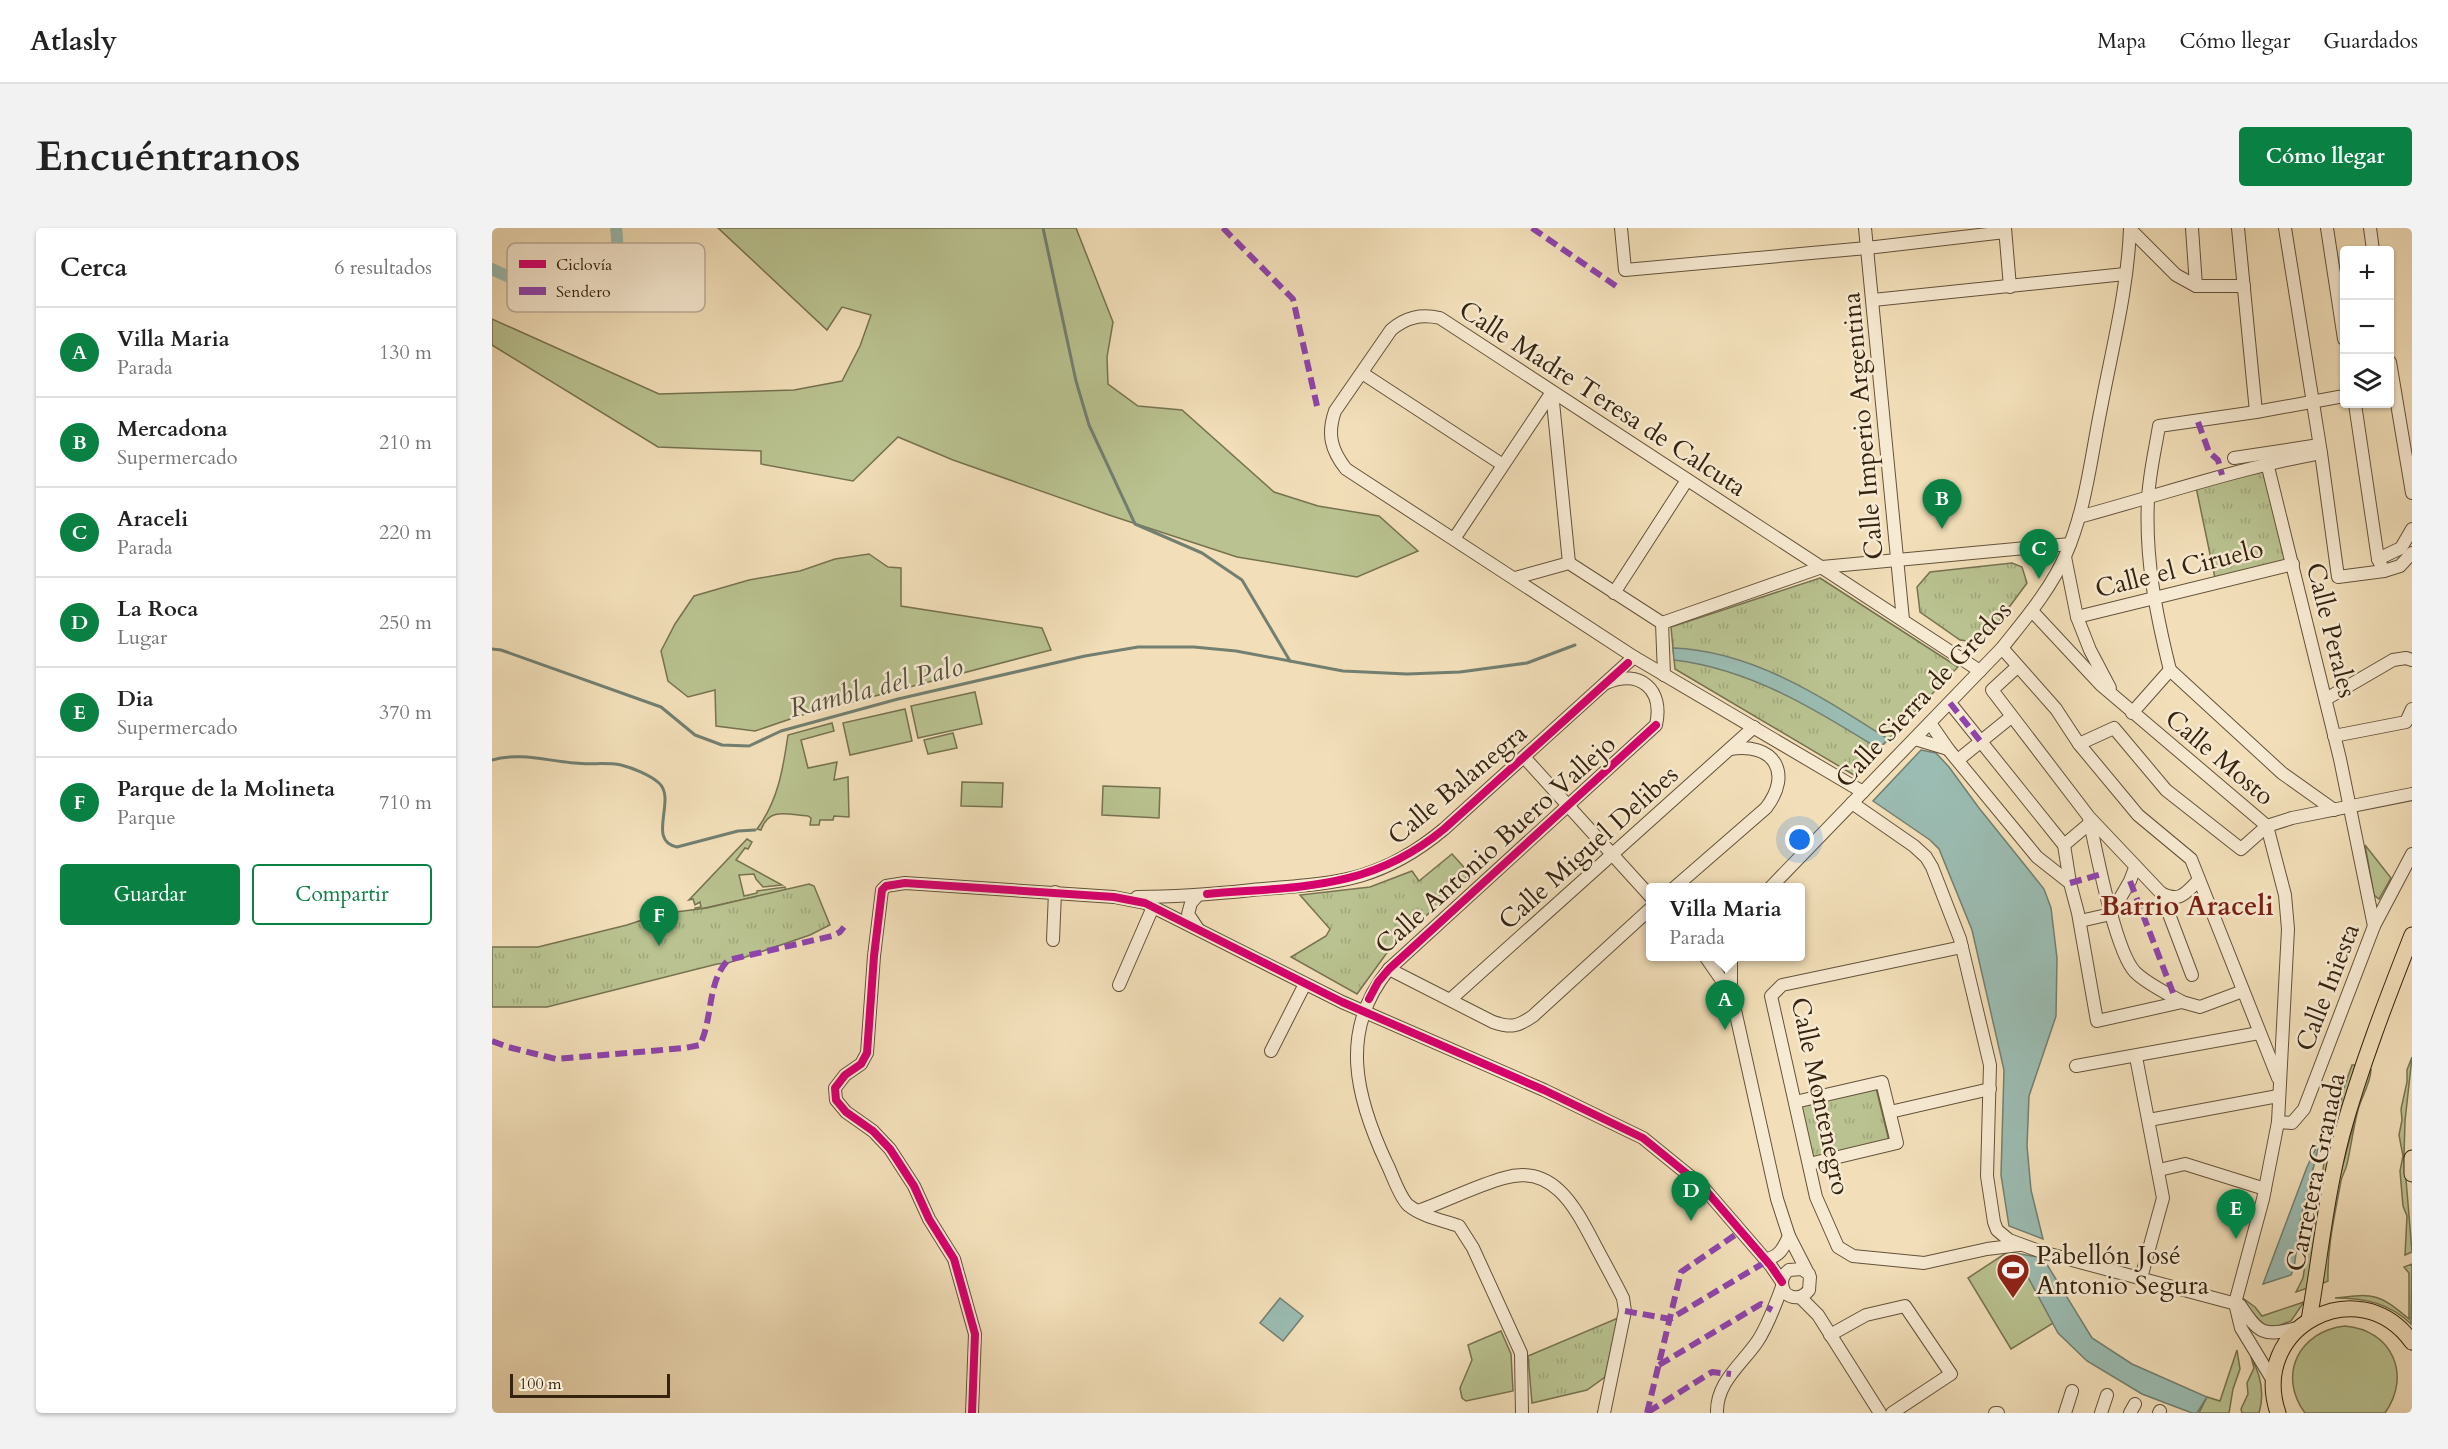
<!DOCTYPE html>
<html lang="es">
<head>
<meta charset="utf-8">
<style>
	:root { --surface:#fff; --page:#f2f2f2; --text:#222; --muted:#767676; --line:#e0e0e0; --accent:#0b8043 }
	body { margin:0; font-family:Cardo,serif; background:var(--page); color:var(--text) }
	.controls { position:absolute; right:18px; top:18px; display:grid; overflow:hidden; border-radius:6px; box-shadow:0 2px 4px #0004 }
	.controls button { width:54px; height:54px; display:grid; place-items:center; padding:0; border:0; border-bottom:2px solid var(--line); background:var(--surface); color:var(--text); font:30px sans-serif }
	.scale { position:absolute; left:18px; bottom:15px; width:160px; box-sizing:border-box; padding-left:6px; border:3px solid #352310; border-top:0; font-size:16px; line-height:21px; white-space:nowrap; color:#352310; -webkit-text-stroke:4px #f7ead2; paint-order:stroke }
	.you { position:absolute; left:1308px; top:612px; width:21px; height:21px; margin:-15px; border:4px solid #fff; border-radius:50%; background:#1a73e8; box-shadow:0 0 0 9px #1a73e833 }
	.badge { display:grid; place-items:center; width:39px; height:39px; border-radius:50%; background:var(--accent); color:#fff; font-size:20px; font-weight:700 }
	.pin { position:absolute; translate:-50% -50px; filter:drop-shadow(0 2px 3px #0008) }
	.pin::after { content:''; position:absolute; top:32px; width:21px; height:18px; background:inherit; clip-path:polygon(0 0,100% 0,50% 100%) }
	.popup { position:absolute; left:1154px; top:655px; width:159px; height:78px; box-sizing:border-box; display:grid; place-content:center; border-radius:6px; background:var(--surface); filter:drop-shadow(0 2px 4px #0005); font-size:20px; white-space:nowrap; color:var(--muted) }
	.popup b { font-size:22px; color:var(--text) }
	.popup::after { content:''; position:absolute; left:50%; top:100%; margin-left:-12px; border:12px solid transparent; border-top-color:var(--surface) }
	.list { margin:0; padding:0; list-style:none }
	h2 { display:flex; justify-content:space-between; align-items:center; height:78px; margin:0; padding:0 24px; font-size:26px }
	h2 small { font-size:20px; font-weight:400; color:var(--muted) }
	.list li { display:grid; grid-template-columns:39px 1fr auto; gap:18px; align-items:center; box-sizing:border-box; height:90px; padding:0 24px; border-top:2px solid var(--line) }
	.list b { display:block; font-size:22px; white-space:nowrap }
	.list p { margin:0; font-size:20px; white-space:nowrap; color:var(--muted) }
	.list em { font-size:20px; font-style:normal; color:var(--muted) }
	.actions { display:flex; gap:12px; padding:18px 24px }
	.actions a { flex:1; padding:14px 0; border:2px solid var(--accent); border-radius:6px; text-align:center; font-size:21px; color:var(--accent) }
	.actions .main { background:var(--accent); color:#fff }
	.icon { flex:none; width:33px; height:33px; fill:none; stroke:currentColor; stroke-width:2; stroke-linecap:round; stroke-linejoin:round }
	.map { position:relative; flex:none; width:1920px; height:1185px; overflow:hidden; border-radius:6px }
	header { display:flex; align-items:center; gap:36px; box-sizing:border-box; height:84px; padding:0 30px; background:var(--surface); border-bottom:2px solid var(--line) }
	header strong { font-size:28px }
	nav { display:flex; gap:33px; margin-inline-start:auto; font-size:21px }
	.intro { display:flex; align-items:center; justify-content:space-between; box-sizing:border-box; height:144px; padding:0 36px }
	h1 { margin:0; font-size:42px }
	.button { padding:15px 27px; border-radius:6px; background:var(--accent); color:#fff; font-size:21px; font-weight:700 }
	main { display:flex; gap:36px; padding:0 36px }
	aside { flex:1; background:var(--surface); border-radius:6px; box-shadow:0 2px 4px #0004 }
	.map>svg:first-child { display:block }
	.green { fill:#b9c290; stroke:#777250; stroke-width:1.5 }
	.park { fill:url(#park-tufts); stroke:#777250; stroke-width:1.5 }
	.water { fill:#9bbcb2; stroke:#727f71; stroke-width:1.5 }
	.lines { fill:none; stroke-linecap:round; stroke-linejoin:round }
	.stream { stroke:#727f71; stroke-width:3 }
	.canal { stroke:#9bbcb2; stroke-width:12 }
	.minor-casing { stroke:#64523a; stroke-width:14 }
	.major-casing { stroke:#352310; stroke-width:17 }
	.minor { stroke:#f7ead2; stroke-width:12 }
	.major { stroke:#f2dfb9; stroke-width:15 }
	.quiet { stroke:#8e44ad; stroke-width:6; stroke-dasharray:12 6; stroke-linecap:butt }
	.cycleway-casing { stroke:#f7ead2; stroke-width:11 }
	.cycleway { stroke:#d6006c; stroke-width:8 }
	.labels { text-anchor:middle; stroke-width:5; stroke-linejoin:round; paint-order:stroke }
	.street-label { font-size:26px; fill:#352310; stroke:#f7ead2 }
	.poi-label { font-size:26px; fill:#352310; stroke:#f7ead2; text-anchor:start }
	.water-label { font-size:27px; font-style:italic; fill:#545141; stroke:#f7ead2 }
	.neighbourhood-label { font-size:27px; font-weight:bold; fill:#7a1f14; stroke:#f7ead2 }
	.key { fill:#f7ead2; stroke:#bdae98; stroke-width:1.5 }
	.key-label { font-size:16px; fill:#352310 }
</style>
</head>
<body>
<header>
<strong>Atlasly</strong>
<nav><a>Mapa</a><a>Cómo llegar</a><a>Guardados</a></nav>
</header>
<div class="intro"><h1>Encuéntranos</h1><a class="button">Cómo llegar</a></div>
<main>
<aside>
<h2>Cerca<small>6 resultados</small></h2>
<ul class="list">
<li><span class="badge">A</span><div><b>Villa Maria</b><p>Parada</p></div><em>130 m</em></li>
<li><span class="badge">B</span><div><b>Mercadona</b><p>Supermercado</p></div><em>210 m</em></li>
<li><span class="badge">C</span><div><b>Araceli</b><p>Parada</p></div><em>220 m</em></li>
<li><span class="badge">D</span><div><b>La Roca</b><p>Lugar</p></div><em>250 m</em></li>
<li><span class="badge">E</span><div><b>Dia</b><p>Supermercado</p></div><em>370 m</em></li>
<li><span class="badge">F</span><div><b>Parque de la Molineta</b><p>Parque</p></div><em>710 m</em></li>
</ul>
<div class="actions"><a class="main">Guardar</a><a>Compartir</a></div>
</aside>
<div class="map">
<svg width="1920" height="1185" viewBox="0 0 1920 1185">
	<defs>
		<pattern id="park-tufts" width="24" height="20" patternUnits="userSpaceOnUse" patternTransform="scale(1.5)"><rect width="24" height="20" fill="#b9c290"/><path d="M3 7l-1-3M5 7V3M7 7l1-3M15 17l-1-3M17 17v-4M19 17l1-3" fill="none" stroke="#a0a67b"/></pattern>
	</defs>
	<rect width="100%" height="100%" fill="#f2dfb9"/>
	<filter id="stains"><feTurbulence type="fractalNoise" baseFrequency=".00333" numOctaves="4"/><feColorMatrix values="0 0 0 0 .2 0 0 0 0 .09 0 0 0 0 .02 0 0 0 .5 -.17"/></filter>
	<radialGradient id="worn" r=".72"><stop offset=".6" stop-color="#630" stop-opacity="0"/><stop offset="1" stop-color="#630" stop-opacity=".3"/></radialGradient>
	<g class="green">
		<polygon points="226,0 584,0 621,94 615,129 616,156 646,178 690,182 782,264 826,278 887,288 926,323 865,349 745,329 617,287 461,232 406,209 361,253 269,236 269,223 166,219 0,117 0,91 167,166 302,162 350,153 368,118 379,87 350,79 335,102"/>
		<polygon points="377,326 396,339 409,340 409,378 550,400 559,422 310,487 263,503 224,498 223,462 196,469 176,453 169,423 183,396 202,368 257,352 308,343 343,331"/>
		<polygon points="483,464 490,496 426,510 419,478"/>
		<polygon points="413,481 420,513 358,527 351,495"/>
		<path d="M340 495 342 503 309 512 316 540 345 534 342 552 356 549 357 589 342 588 341 592H328L327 597H318L319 590 316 588C297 587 277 578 269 602L265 601C286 573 291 541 296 507Z"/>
		<polygon points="461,505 465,520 436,526 432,512"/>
		<polygon points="470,554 511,555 510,579 469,578"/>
		<polygon points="611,558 668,560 667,590 610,587"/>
		<polygon points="255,611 260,614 256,621 253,620 244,632 290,657 271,659 264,651 262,646 247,647 252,668 265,665 265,663 293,659 294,662 204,682 203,680 209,679 208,674 203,677 201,671 197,672"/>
		<polygon points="1873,617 1899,650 1887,671 1882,667"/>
		<polygon points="1920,829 1913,893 1912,927 1920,1024 1913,1027 1915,988 1911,978 1908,943 1911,928 1907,907 1910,892 1909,881 1915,854 1915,842"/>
		<polygon points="1860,837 1863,837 1816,1060 1804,1064 1811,1050 1815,1023 1822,997 1819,986 1829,957 1832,934 1842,892 1849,877 1850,865"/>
		<path d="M1879 842C1878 858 1868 870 1865 886 1861 902 1859 919 1855 936 1854 942 1850 947 1849 953 1843 986 1835 1019 1836 1053L1829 1056 1844 964 1875 844Z"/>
		<polygon points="1520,1021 1566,1092 1519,1121 1476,1050"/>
		<path d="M1920 1036 1919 1096C1897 1075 1873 1070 1843 1070 1883 1065 1887 1066 1917 1091V1045L1912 1039Z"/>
		<path d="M1752 1071 1763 1079 1770 1088 1812 1074 1799 1093 1781 1100C1767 1096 1758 1084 1752 1071Z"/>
		<path d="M1853 1098C1900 1102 1920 1147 1893 1185H1813C1785 1147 1807 1103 1853 1098Z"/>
		<polygon points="1009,1103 1019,1126 1021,1163 974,1173 970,1170 968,1160 980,1132 976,1117"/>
		<polygon points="1745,1122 1748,1141 1741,1161 1737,1185 1707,1185 1715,1169 1728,1173"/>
		<path d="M1759 1129C1769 1147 1773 1165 1767 1185H1750L1749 1181 1756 1166 1755 1155 1762 1140Z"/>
	</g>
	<g class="park">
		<polygon points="1771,243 1796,332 1723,350 1704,259"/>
		<polygon points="1520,335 1530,339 1535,355 1501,401 1491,411 1483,414 1468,412 1428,384 1425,359 1438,344"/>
		<polygon points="1328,350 1466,439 1362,547 1183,441 1179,399"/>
		<polygon points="960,626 978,646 894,726 865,766 799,729 834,708 838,701 808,667 878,659 920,643 927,653"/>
		<polygon points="317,656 322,658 338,697 318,707 236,735 225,736 55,779 0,779 0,719 46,719 135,697 168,686 215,680"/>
		<polygon points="1384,860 1397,913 1321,931 1309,877"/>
		<polygon points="1126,1090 1113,1149 1095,1162 1040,1175 1036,1128"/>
	</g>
	<g class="water">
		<path d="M1181 420C1261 423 1330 469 1396 511L1387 521C1323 481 1258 441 1182 432Z"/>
		<polygon points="1429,522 1444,525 1457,539 1487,580 1552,661 1559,680 1565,730 1564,788 1537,868 1535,918 1539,962 1551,1011 1517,998 1509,947 1512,842 1480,702 1447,621 1438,612 1381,573"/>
		<polygon points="1829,909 1809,989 1802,1040 1799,1047 1771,1056 1815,939"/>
		<polygon points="1523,1025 1551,1030 1600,1110 1640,1136 1715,1169 1705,1185 1700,1185 1650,1166 1595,1133 1566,1105"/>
		<polygon points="788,1070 811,1088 791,1113 768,1095"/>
	</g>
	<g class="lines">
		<g class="stream">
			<polyline points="551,0 584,153 597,197 643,296 710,325 750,352 798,433 851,443 915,446 968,444 1035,435 1083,417"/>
			<polyline points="0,421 9,422 169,479 203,507 230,517 257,518 289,503 406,471 593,428 646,419 702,419 744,423 798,433"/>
			<path d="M0 532C27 524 56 533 83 535 98 537 114 534 129 537 141 540 158 547 167 555 185 571 154 613 185 619L246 603 263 602"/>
		</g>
		<path class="canal" d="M0 41C22 52 89 77 110 61 118 55 120 45 122 36 126 23 126 13 124 0"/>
		<defs>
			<g id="minor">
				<polyline points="1129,0 1133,42 1375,20 1513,4"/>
				<polyline points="1373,0 1411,392"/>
				<polyline points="1513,0 1518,59"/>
				<polyline points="1700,0 1704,58"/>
				<polyline points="1746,0 1764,184"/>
				<polyline points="1793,0 1829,225 1846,349 1892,343 1908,338 1920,325"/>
				<polyline points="1835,0 1852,111"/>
				<polyline points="1878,0 1881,22"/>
				<polyline points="1638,1 1684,47 1704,58 1752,58"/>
				<polyline points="1381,72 1633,46"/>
				<polyline points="1898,134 1920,265"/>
				<polyline points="870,145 1011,237"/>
				<polyline points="1060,164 1077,335"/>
				<polyline points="1863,176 1886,331 1892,343"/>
				<polyline points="1742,230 1827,217"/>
				<polyline points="1775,235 1848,531 1882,698"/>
				<path d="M1587 289C1668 267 1747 240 1829 225"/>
				<polyline points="962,311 1060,164"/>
				<polyline points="1573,329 1585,389 1598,422 1618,460"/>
				<polyline points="1886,331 1909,320 1920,301"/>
				<polyline points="1023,350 1077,335 1170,395 1172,447"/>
				<polyline points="1122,365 1195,252"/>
				<polyline points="1540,383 1609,457 1775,598 1793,667 1796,701 1786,894 1771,971 1743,1075 1749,1100 1780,1151"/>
				<polyline points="1585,389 1801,336"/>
				<polyline points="1170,395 1330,339 1578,316"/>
				<polyline points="1510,420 1564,481 1587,516 1646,587 1699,631 1786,850"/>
				<path d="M1525 439 1500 462 1597 589 1669 665C1689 675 1693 665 1707 652"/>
				<path d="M1678 442C1664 386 1653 330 1656 272 1657 247 1663 223 1667 198L1764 184 1852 168"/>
				<polyline points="1678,442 1790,545 1842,582"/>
				<polyline points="1834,471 1901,432 1914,430 1920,432"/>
				<polyline points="1458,475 1572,617 1578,655"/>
				<polyline points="1640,485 1678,442"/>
				<polyline points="1438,495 1456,521 1545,629 1578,655 1586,685 1605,793 1690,774 1708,779 1751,763"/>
				<polyline points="1842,508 1914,494 1920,481"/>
				<polyline points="1423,511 1456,521"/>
				<polyline points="1587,516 1622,500 1674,562 1749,621 1775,598 1800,590 1920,566"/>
				<polyline points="1032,529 1158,668"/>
				<polyline points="1466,532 1519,489"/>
				<path d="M1371 564 1142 429 854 241C839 222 835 206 843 183L899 102C914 89 929 86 948 90L1488 443"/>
				<path d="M1360 575 1422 618 1434 629 1440 639 1468 711 1498 837 1495 948 1502 994 1505 1002 1517 1012 1550 1024 1748 1077C1767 1106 1772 1109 1805 1100"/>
				<path d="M1597 590C1604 622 1623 723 1643 744 1655 756 1675 765 1690 774"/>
				<polyline points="1572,617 1598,595"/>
				<path d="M1182 660 1274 580C1301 545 1282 514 1238 521"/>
				<path d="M1278 660 1510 420C1533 391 1559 361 1574 326 1594 280 1599 229 1609 180 1620 121 1636 60 1638 0"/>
				<polyline points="1669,665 1700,747"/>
				<polyline points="706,667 699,675 696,686 706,701"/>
				<path d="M645 669C684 669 722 666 760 662 841 655 886 656 952 601L1142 429"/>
				<polyline points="1588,693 1619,686 1638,653 1643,640"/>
				<polyline points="561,712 563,664"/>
				<polyline points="1470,719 1290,757 1279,768 1324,969 1346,1019 1361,1028 1432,1035 1495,1021 1527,1017"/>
				<polyline points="1213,728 1240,767"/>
				<path d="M1239 728V756L1243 782 1285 971 1297 1008 1318 1049 1317 1062C1311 1070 1302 1072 1293 1065 1288 1056 1289 1048 1297 1042L1310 1041 1317 1046"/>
				<path d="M897 741 1001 794C1019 800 1025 799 1041 788L1158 681"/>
				<polyline points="627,757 661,679"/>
				<polyline points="959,771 1262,499"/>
				<polyline points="779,823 813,756"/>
				<polyline points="1644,829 1671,970 1649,1050"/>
				<polyline points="1584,838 1767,805"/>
				<polyline points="1303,874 1390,854 1405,915 1317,936"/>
				<polyline points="1398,884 1498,861"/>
				<polyline points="1657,892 1786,868"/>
				<polyline points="1786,894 1800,895 1812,881 1882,698 1920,626"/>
				<polyline points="1667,942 1693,936 1773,961"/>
				<path d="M926 983C955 973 983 958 1012 950 1062 935 1084 981 1103 1017 1112 1034 1122 1052 1131 1070L1133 1083 1112 1185"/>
				<path d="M1273 1032C1288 1028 1291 1021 1297 1008"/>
				<polyline points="1308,1069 1326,1087 1388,1185"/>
				<polyline points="1338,1107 1374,1087 1413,1078 1459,1146 1400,1185"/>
				<polyline points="480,1185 483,1106 462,1031 437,991 422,958 398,921 381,903 354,884 344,872 343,860 353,847 369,836 375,825 382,728 390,662 394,658 413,655 622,669 653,675 850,774 1052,862 1151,910 1210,958 1279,1038 1290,1054"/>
				<path d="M1030 1185 1029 1125 981 1020 967 998C950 992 931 989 916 977 907 968 901 948 895 936 864 870 846 803 897 741L1164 497C1172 461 1148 441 1114 455"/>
				<path d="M1225 1185C1224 1155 1249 1137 1265 1114 1276 1098 1283 1077 1290 1059"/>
				<polyline points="1503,1185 1506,1185"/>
				<polyline points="1573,1185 1580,1163"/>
				<polyline points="1609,1185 1615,1167"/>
				<polyline points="1638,1185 1643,1176"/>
				<polyline points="1667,1185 1668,1183"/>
			</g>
			<g id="major">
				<polyline points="1920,930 1920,946"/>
				<path d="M1817 1092C1828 1030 1834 967 1850 906 1869 838 1894 773 1920 707"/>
				<path d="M1786 1185C1757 1099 1867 1041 1920 1114"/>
			</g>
		</defs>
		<use href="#minor" class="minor-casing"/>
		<use href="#major" class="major-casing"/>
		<use href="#minor" class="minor"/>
		<use href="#major" class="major"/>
		<g class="quiet">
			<polyline points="731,0 801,71 825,178"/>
			<polyline points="1040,0 1124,58"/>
			<polyline points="1706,194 1717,224 1726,232 1730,247"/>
			<polyline points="1458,475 1489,514"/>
			<polyline points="1638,653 1683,770"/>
			<polyline points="1578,655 1610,646"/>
			<path d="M0 813 16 819 64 831 193 820 208 817C221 790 215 754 236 732L340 708 348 704 352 699"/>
			<polyline points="1133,1083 1178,1091 1275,1033"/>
			<polyline points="1167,1137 1269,1076 1280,1082"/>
			<polyline points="1156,1184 1220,1144 1239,1146"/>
			<polyline points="1155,1185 1189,1044 1249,1003"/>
		</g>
		<defs>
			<g id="cycleway">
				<path d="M715 666C807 658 877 663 952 601L1136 435"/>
				<polyline points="877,771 886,754 897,741 1164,497"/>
				<polyline points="480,1185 483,1106 462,1031 437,991 422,958 398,921 381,903 354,884 344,872 343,860 353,847 369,836 375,825 382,728 390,662 394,658 413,655 622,669 653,675 850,774 1052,862 1151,910 1210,958 1279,1038 1290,1054"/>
			</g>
		</defs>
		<use href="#cycleway" class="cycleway-casing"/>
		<use href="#cycleway" class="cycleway"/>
	</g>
	<defs>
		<symbol id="stadium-pin" viewBox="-11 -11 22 30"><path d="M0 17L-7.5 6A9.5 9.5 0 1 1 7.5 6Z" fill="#8f2418" stroke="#f7ead2"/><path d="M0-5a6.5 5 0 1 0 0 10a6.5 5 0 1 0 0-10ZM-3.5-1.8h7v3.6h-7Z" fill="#fff"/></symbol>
	</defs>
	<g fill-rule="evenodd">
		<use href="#stadium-pin" x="1502" y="1023" width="38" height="52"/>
	</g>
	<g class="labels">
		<g class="street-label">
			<text transform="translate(1111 170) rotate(33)" y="9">Calle Madre Teresa de Calcuta</text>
			<text transform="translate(1370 198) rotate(-95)" y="9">Calle Imperio Argentina</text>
			<text transform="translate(1687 340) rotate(-14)" y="9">Calle el Ciruelo</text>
			<text transform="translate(1840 402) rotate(76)" y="9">Calle Perales</text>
			<text transform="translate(1431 466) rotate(-47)" y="9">Calle Sierra de Gredos</text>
			<text transform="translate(1728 529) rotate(40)" y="9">Calle Mosto</text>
			<text transform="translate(965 556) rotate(-40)" y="9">Calle Balanegra</text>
			<text transform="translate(1003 616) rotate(-42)" y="9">Calle Antonio Buero Vallejo</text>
			<text transform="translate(1096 619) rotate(-42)" y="9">Calle Miguel Delibes</text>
			<text transform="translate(1835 759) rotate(-69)" y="9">Calle Iniesta</text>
			<text transform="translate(1329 868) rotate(78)" y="9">Calle Montenegro</text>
			<text transform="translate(1823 944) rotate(-78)" y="9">Carretera Granada</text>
		</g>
		<g class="poi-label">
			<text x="1544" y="1036">Pabellón José<tspan x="1544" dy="30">Antonio Segura</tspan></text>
		</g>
		<g class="water-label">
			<text transform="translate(384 459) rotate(-14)" y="9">Rambla del Palo</text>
		</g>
		<g class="neighbourhood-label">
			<text x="1695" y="687">Barrio Araceli</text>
		</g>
	</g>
	<rect x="15" y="15" width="198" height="69" rx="9" class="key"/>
	<rect x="27" y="32" width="27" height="8" fill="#d6006c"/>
	<rect x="27" y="59" width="27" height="8" fill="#8e44ad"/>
	<g class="key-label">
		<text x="64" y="42">Ciclovía</text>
		<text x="64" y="69">Sendero</text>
	</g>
	<rect width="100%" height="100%" filter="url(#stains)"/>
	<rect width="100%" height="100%" fill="url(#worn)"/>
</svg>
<div class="controls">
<button>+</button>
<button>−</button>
<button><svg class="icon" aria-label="layers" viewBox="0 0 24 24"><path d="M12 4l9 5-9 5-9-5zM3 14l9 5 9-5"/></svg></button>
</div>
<div class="scale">100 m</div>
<div class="you"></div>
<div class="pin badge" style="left:1233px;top:802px">A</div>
<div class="popup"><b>Villa Maria</b>Parada</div>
<div class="pin badge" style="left:1450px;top:301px">B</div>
<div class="pin badge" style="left:1547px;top:351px">C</div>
<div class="pin badge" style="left:1199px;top:993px">D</div>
<div class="pin badge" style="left:1744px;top:1011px">E</div>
<div class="pin badge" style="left:167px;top:718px">F</div>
</div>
</main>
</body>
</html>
